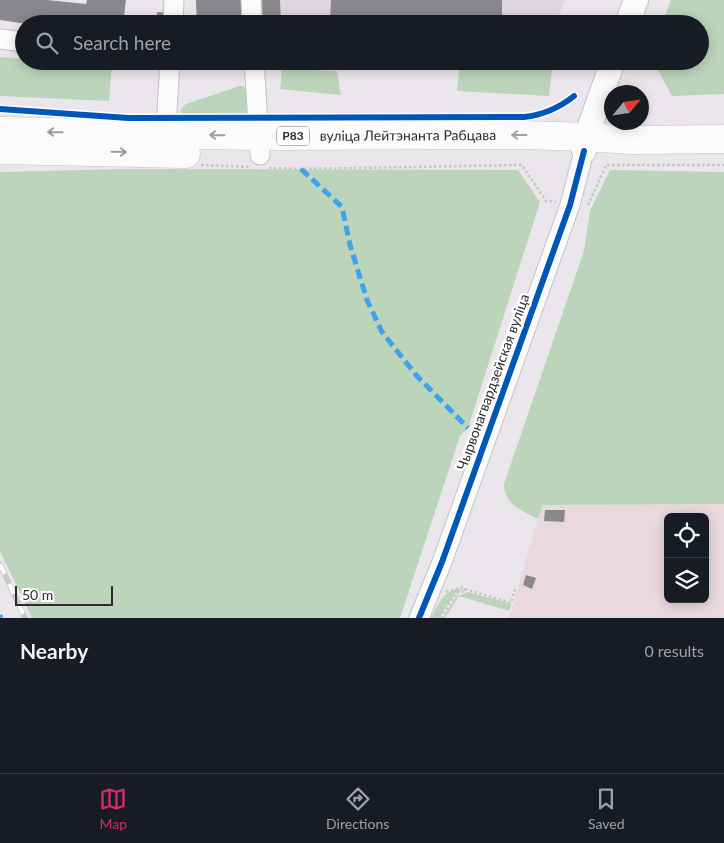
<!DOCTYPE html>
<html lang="en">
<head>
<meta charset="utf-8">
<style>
	:root { --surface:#171b24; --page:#242831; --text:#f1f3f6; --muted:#9ea1a6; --line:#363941; --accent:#db2777 }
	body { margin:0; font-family:Lato,sans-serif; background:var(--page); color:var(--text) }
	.controls { position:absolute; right:15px; bottom:15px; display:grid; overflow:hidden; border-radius:8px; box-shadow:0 2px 12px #0003 }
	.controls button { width:45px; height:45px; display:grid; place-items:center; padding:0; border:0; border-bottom:1px solid var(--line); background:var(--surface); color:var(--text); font:25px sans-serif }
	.compass { position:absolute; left:604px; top:85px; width:45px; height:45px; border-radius:50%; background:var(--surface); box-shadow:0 2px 12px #0003; rotate:61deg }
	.scale { position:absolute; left:15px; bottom:12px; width:98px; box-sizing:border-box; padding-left:5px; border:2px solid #2e2b2e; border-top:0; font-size:14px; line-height:18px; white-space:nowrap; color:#2e2b2e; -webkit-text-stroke:4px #fff; paint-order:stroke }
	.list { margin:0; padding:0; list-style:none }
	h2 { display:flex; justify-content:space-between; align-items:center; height:65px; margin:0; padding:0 20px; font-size:21px }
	h2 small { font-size:16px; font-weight:400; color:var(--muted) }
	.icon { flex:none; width:28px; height:28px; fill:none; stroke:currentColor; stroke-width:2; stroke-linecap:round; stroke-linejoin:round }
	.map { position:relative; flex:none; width:724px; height:618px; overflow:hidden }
	.search { position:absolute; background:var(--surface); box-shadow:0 2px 12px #0003; left:15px; right:15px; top:15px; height:55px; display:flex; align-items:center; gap:12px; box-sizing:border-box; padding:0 18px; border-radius:28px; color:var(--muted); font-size:19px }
	.sheet { height:155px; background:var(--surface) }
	nav { display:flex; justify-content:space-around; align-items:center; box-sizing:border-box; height:70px; border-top:1px solid var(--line); background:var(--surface); font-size:14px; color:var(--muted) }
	nav a { display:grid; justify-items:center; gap:2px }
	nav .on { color:var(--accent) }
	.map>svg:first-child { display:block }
	.commercial { fill:#e9d9df; fill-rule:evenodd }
	.built { fill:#dfd7e0 }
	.green { fill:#bbd4ba }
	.building { fill:#8a888c }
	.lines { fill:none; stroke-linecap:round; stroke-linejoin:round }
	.minor-casing { stroke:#c5c2c6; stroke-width:21 }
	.major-casing { stroke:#c5c2c6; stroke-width:26 }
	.highway-casing { stroke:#c5c2c6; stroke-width:29 }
	.path { stroke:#c7c6c7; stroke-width:2.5; stroke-dasharray:2.5 2.5; stroke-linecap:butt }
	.minor { stroke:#fcfbfc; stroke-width:19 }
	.major { stroke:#fcfbfc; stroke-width:24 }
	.highway { stroke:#fcfbfc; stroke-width:28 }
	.rail-casing { stroke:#c8c7c8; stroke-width:5.5 }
	.rail { stroke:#fff; stroke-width:4; stroke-dasharray:11; stroke-linecap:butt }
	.quiet { stroke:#3ea3eb; stroke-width:5; stroke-dasharray:10 5; stroke-linecap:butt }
	.cycleway-casing { stroke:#fff; stroke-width:9 }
	.cycleway { stroke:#0057b8; stroke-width:6 }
	.oneway { stroke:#9f9d9f }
	.labels { text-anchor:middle; stroke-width:5; stroke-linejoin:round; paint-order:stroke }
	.shield { fill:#fff; stroke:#6d6b6d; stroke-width:1 }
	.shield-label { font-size:12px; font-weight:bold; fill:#2e2b2e }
	.street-label { font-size:14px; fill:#2e2b2e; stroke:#fff }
</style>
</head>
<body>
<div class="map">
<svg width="724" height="618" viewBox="0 0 724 618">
	<rect width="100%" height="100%" fill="#eae6eb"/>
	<path class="commercial" d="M724 504V618H509L542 505ZM668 517H705V599H668Z"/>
	<polygon class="built" points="196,0 565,0 555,24 197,24"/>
	<g class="green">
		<polygon points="671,0 724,0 724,94 672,96 653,61 700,61 700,24 662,24"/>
		<polygon points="0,57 24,59 24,61 112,63 109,101 0,96"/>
		<polygon points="460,61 553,61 549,96 457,91"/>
		<polygon points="282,69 337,71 341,95 280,89"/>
		<polygon points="240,86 243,86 247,92 248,114 181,114 181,109 186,104"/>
		<polygon points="125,169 518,170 540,202 468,428 460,436 400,618 32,618 0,551 0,172"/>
		<path d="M610 170 724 172V504L542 505 538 519C522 511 504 504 504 484L584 251 590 211Z"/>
		<path d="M456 589 463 590 455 593 439 618H431C438 605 441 595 456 589Z"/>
		<polygon points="468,592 511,604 509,611 459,596 445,618 443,618 457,595 459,596"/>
	</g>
	<g class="building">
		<polygon points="0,0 47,0 86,4 87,0 126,0 123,24 27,24 0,20"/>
		<polygon points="171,0 184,0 181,24 156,24 157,12 170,13"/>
		<polygon points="196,0 243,0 248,24 197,24"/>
		<polygon points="262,0 280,0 281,24 263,24"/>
		<polygon points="331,0 502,0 502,23 330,21"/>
		<polygon points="545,510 565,510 564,522 544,521"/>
		<polygon points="526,575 536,578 532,589 523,585"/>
	</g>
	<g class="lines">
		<defs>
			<g id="minor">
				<polyline points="251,0 252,24"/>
				<polyline points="173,24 174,0"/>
				<polyline points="0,39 24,42"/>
				<polyline points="254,61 260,155"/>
				<polyline points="165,145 170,61"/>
				<polyline points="419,618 442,562 570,205 584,151"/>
			</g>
			<g id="major">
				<polyline points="627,24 636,0"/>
				<polyline points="584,151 586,137 613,61"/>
			</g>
			<g id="highway">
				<path id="s1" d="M0 131 258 136 523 135 586 137 633 140 724 139"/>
				<polyline points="1,150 186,154"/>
			</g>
		</defs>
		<use href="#minor" class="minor-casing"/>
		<use href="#major" class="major-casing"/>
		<use href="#highway" class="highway-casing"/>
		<g class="path">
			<polyline points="201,165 251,167"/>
			<polyline points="269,168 301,169 522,165 546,201 556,202"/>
			<polyline points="588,205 606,165 724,165"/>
			<polyline points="465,589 511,603 515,589"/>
			<polyline points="441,618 456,593 466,591 464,587 446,592"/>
		</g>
		<use href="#minor" class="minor"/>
		<use href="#major" class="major"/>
		<use href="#highway" class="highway"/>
		<defs>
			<polyline id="rail" points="0,564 25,618"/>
		</defs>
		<use href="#rail" class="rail-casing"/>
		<use href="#rail" class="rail"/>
		<g class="quiet">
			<polyline points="301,169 342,207 350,245 367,300 382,332 416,375 468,428"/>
			<polyline points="0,615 1,618"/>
		</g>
		<defs>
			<g id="cycleway">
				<path d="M0 109 128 118 524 117C543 115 559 108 574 96"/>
				<polyline points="419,618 442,562 570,205 584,151"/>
			</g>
		</defs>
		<use href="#cycleway" class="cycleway-casing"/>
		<use href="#cycleway" class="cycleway"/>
	</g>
	<defs><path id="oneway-shaft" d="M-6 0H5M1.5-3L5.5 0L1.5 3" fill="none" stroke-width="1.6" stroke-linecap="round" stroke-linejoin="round" transform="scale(1.25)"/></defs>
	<g class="oneway">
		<use href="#oneway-shaft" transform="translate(55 132) rotate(-179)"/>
		<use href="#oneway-shaft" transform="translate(217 135) rotate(-179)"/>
		<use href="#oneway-shaft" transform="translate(519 135) rotate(-180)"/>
		<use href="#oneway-shaft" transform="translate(119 152) rotate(1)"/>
	</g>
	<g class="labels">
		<rect class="shield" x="277" y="126.5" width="32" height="19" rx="4"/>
		<g class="shield-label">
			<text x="293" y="140">Р83</text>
		</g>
		<g class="street-label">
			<text dy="5" stroke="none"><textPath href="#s1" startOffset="408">вуліца Лейтэнанта Рабцава</textPath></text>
			<text transform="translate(493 382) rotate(-70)" y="5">Чырвонагвардзейская вуліца</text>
		</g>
	</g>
</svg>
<div class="controls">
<button><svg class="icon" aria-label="locate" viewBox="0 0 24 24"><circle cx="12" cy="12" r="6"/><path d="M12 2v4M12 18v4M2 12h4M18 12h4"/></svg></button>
<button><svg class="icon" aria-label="layers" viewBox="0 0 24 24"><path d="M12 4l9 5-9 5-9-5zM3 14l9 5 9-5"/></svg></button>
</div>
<svg class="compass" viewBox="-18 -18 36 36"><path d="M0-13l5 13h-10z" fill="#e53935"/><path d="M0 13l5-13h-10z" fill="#9ea1a6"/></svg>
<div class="scale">50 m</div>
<div class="search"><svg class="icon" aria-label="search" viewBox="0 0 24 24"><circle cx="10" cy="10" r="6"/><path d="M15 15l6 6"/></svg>Search here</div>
</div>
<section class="sheet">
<h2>Nearby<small>0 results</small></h2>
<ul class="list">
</ul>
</section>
<nav>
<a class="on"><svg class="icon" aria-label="map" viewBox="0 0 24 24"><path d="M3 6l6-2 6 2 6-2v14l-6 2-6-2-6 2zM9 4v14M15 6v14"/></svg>Map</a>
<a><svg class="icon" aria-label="directions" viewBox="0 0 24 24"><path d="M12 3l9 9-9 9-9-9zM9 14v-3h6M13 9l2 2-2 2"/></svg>Directions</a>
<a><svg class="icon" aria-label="saved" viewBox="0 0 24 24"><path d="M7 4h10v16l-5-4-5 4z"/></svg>Saved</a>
</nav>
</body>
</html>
